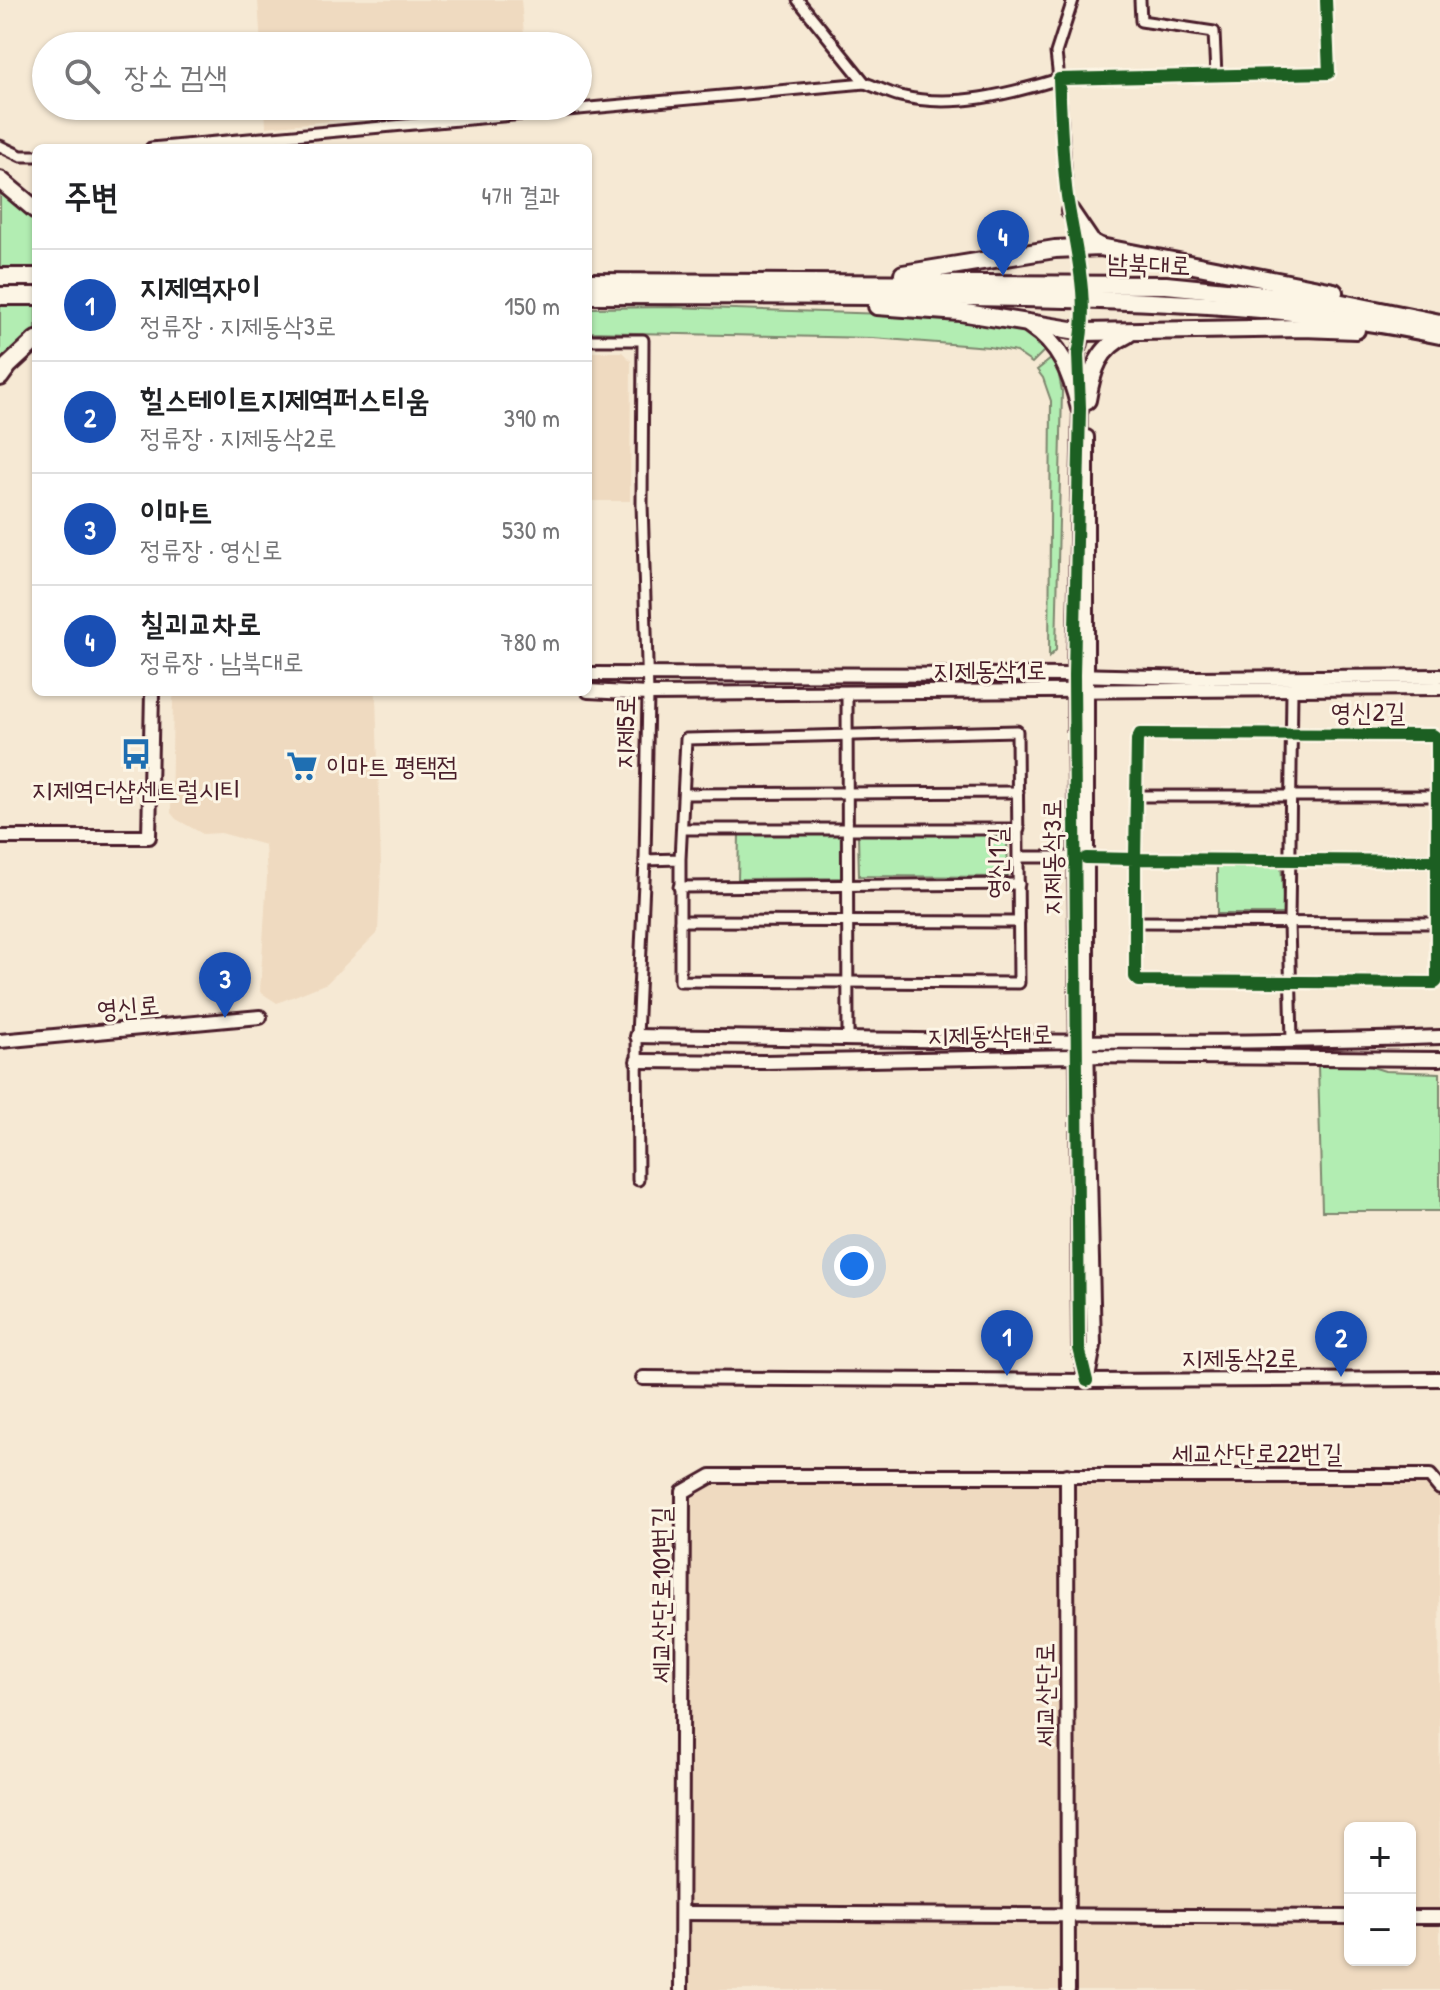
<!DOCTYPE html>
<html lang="ko">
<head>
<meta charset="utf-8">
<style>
	:root { --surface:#fff; --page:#f2f2f2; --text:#202124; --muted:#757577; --line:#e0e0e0; --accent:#1f6fb2 }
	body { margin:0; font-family:"Patrick Hand","Poor Story",sans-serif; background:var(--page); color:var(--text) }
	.controls { position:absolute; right:24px; bottom:24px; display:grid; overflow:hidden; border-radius:12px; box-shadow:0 2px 6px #0004 }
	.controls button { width:72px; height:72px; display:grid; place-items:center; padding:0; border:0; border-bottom:2px solid var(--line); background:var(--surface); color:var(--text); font:40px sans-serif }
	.you { position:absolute; left:854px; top:1266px; width:28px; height:28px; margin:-20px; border:6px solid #fff; border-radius:50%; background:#1a73e8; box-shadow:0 0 0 12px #1a73e833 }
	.badge { display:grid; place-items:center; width:52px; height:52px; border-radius:50%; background:var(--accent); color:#fff; font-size:26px; font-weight:700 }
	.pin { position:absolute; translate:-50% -66px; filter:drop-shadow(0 2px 4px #0008) }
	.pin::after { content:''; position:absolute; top:42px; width:28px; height:24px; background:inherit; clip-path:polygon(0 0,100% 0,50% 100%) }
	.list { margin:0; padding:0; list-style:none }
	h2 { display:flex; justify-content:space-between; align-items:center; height:104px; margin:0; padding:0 32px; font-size:34px }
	h2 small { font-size:26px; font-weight:400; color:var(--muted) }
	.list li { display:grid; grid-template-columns:52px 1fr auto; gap:24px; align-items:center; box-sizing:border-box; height:112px; padding:0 32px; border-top:2px solid var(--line) }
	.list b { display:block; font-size:30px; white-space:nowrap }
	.list p { margin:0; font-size:26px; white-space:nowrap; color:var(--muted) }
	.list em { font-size:26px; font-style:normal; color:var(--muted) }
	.icon { flex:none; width:44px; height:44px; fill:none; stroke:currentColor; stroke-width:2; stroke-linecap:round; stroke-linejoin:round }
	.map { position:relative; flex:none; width:1440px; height:1990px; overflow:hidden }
	.search { position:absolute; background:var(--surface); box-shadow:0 2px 6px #0004; left:32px; top:32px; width:560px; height:88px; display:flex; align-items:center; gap:20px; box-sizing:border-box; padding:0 28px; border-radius:44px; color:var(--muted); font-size:30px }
	.panel { position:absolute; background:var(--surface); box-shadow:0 2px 6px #0004; left:32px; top:144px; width:560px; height:552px; border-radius:12px }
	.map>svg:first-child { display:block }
	.built { fill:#efdac0; fill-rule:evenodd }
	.green { fill:#b2edb2; stroke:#7e866e; stroke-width:2 }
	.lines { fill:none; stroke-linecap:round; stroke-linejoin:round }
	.street-tunnel { stroke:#d4c1b2; stroke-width:9; stroke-dasharray:9 4.5; stroke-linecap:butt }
	.street-casing { stroke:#4a1f2b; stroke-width:15 }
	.secondary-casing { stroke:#4a1f2b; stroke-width:18 }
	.highway-casing { stroke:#4a1f2b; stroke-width:22 }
	.street { stroke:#fcf5e5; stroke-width:9 }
	.secondary { stroke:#fcf5e5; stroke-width:12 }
	.highway { stroke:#fcf5e5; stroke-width:16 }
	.cycleway-casing { stroke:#fcf5e5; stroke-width:17 }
	.cycleway { stroke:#1b5e20; stroke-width:12 }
	.labels { text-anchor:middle; stroke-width:6; stroke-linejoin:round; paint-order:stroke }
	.street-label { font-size:26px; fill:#4a1f2b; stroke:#fcf5e5 }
	.poi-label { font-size:26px; fill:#4a1f2b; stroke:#fcf5e5; text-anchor:start }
</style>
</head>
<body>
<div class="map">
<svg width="1440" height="1990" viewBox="0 0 1440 1990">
	<rect width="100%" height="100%" fill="#f6e9d4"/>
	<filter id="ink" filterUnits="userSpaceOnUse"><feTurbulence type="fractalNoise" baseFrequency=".0125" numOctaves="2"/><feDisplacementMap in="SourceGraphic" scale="16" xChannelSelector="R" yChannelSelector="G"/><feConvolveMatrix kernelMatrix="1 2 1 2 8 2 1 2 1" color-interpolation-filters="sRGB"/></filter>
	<g filter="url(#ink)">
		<g class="built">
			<polygon points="258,0 521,0 525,46 261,46"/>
			<polygon points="265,106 404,106 404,114 266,127"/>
			<polygon points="588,352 622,352 631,361 630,501 588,501"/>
			<polygon points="175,692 374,692 376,695 381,866 378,932 327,983 277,1003 260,992 267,877 265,845 221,833 203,834 176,819 171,813 173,699"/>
			<path d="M708 1470 1426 1471 1439 1477 1440 1990H676L677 1496 685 1484 696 1474ZM1350 1828H1410V1960H1350Z"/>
		</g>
		<g class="green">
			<polygon points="0,187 36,218 36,270 0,270"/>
			<polygon points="0,304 36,304 36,333 0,369"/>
			<polygon points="672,307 917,315 1015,328 1041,339 1037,345 1045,350 1032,363 1016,352 989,347 873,338 588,332 588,308"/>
			<polygon points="1051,359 1058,371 1062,391 1056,650 1049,657 1051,401 1043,378 1037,370"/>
			<polygon points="843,833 844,878 738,879 739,835"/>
			<polygon points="1007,834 1008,877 859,876 858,835"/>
			<polygon points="1217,862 1281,862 1284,914 1217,914"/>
			<polygon points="1318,1066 1369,1066 1385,1071 1440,1073 1440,1211 1322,1211"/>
		</g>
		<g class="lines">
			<polyline class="street-tunnel" points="1083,299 1085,319"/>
			<defs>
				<g id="street">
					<polyline points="798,0 865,83"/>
					<polyline points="1140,0 1141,21 1214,32 1216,75"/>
					<polyline points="0,146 21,156 36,156"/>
					<path d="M151 148 865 83C877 87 888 93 900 96 952 109 1009 94 1059 79L1056 53 1073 0"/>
					<polyline points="1080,273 1067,195 1059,79 1329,73 1326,0"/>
					<polyline points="588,340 643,340 642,504 648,694 645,860 637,1036 638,1180"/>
					<polyline points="847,693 848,1039"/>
					<polyline points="685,794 1018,792"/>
					<polyline points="1136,796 1437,796"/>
					<polyline points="682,829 1019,829"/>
					<polyline points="1019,857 1074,857"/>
					<path d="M1086 858 1135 859V977L1139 981 1435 983 1437 981V980C1437 899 1437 819 1437 738L1433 735 1140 734 1137 740 1135 859 1437 861"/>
					<polyline points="645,860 680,859 680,981 1019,983 1017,731 686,739 680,859"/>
					<polyline points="679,887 1019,884"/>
					<polyline points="680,921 1019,922"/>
					<polyline points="1135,922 1437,923"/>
					<polyline points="1292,1041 1289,923 1292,690"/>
				</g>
				<g id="secondary">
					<polyline points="1084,332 1078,354 1080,408 1074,675 1079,1348 1087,1381"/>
					<polyline points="1087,437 1087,1042 1094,1346 1088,1378"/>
					<polyline points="588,674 1074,675 1195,678 1440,676"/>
					<polyline points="588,691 648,694 1440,688"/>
					<polyline points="0,837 149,837 152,692"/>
					<path d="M637 1036C905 1039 1172 1047 1440 1037"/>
					<polyline points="0,1041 260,1017"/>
					<polyline points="637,1061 764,1062 1075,1056 1440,1059"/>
					<polyline points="643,1378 1087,1381 1440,1379"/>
					<polyline points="1067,1475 1068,1990"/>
					<polyline points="682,1913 1350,1917"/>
					<polyline points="1410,1917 1440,1917"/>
					<polyline points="681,1990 683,1492 711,1476 1430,1476 1440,1488"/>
				</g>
				<g id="highway">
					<polyline points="0,180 36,210"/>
					<polyline points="1070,211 1091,242 1100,247"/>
					<polyline points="903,274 1055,249 1100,247 1334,292"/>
					<polyline points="0,277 36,277"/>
					<polyline points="588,282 1166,285 1337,302 1440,323"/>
					<path d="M588 295C733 295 879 295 1024 298 1164 301 1302 306 1440 335"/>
					<polyline points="0,296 36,296"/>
					<polyline points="877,306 960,312 1084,332 1303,328 1356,330"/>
					<path d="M1030 325C1061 345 1071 373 1080 408"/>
					<polyline points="0,377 8,366 36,340"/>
					<path d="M1087 400C1092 370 1098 348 1128 334"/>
				</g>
			</defs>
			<use href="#street" class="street-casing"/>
			<use href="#secondary" class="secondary-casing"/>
			<use href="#highway" class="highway-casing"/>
			<use href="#street" class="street"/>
			<use href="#secondary" class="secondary"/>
			<use href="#highway" class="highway"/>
			<defs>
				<g id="cycleway">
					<path d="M1086 858 1135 859V977L1139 981 1435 983 1437 981V980C1437 899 1437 819 1437 738L1433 735 1140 734 1137 740 1135 859 1437 861"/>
					<path d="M1087 1381 1079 1348 1074 675 1080 408 1078 354C1091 301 1075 248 1067 196 1062 157 1061 118 1059 79L1329 73 1326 0"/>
				</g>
			</defs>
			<use href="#cycleway" class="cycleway-casing"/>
			<use href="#cycleway" class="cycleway"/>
		</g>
	</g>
	<defs>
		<symbol id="bus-bare" viewBox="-9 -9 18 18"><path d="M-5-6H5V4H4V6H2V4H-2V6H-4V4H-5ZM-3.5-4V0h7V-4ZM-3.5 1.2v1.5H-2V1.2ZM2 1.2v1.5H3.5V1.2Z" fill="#1f6fb2" stroke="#fcf5e5" stroke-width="2.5" paint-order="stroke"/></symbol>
		<symbol id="supermarket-bare" viewBox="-9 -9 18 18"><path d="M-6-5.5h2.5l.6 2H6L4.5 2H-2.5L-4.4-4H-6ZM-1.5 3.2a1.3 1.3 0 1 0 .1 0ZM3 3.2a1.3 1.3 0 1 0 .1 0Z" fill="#1f6fb2" stroke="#fcf5e5" stroke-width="2.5" paint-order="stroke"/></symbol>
	</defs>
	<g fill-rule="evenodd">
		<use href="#bus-bare" x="114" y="732" width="44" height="44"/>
		<use href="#supermarket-bare" x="280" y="744" width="44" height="44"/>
	</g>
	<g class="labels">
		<g class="street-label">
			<text transform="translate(1149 264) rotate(2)" y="9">남북대로</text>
			<text x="990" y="679">지제동삭1로</text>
			<text x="1368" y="721">영신2길</text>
			<text transform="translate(625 732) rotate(-89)" y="9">지제5로</text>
			<text transform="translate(1052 857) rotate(-90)" y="9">지제동삭3로</text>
			<text transform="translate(997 863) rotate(-90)" y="9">영신1길</text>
			<text transform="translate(128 1007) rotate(-5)" y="9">영신로</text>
			<text transform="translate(990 1035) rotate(-1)" y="9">지제동삭대로</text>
			<text x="1240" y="1367">지제동삭2로</text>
			<text x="1257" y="1462">세교산단로22번길</text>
			<text transform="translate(661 1595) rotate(-90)" y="9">세교산단로101번길</text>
			<text transform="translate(1045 1695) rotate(-90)" y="9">세교산단로</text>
		</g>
		<g class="poi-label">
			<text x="326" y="775">이마트 평택점</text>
			<text x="136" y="799" text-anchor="middle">지제역더샵센트럴시티</text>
		</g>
	</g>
</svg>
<div class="controls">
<button>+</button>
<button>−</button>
</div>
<div class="you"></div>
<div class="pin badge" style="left:1007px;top:1376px;background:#1a4fb4">1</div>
<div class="pin badge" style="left:1341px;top:1377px;background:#1a4fb4">2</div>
<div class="pin badge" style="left:225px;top:1018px;background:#1a4fb4">3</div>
<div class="pin badge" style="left:1003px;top:276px;background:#1a4fb4">4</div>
<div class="search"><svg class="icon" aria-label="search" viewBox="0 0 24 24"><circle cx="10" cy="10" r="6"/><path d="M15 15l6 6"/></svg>장소 검색</div>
<section class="panel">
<h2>주변<small>4개 결과</small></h2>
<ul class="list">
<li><span class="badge" style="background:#1a4fb4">1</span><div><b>지제역자이</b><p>정류장 · 지제동삭3로</p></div><em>150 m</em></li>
<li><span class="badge" style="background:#1a4fb4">2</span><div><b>힐스테이트지제역퍼스티움</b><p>정류장 · 지제동삭2로</p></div><em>390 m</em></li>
<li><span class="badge" style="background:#1a4fb4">3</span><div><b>이마트</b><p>정류장 · 영신로</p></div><em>530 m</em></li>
<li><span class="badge" style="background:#1a4fb4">4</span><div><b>칠괴교차로</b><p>정류장 · 남북대로</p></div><em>780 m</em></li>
</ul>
</section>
</div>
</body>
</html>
